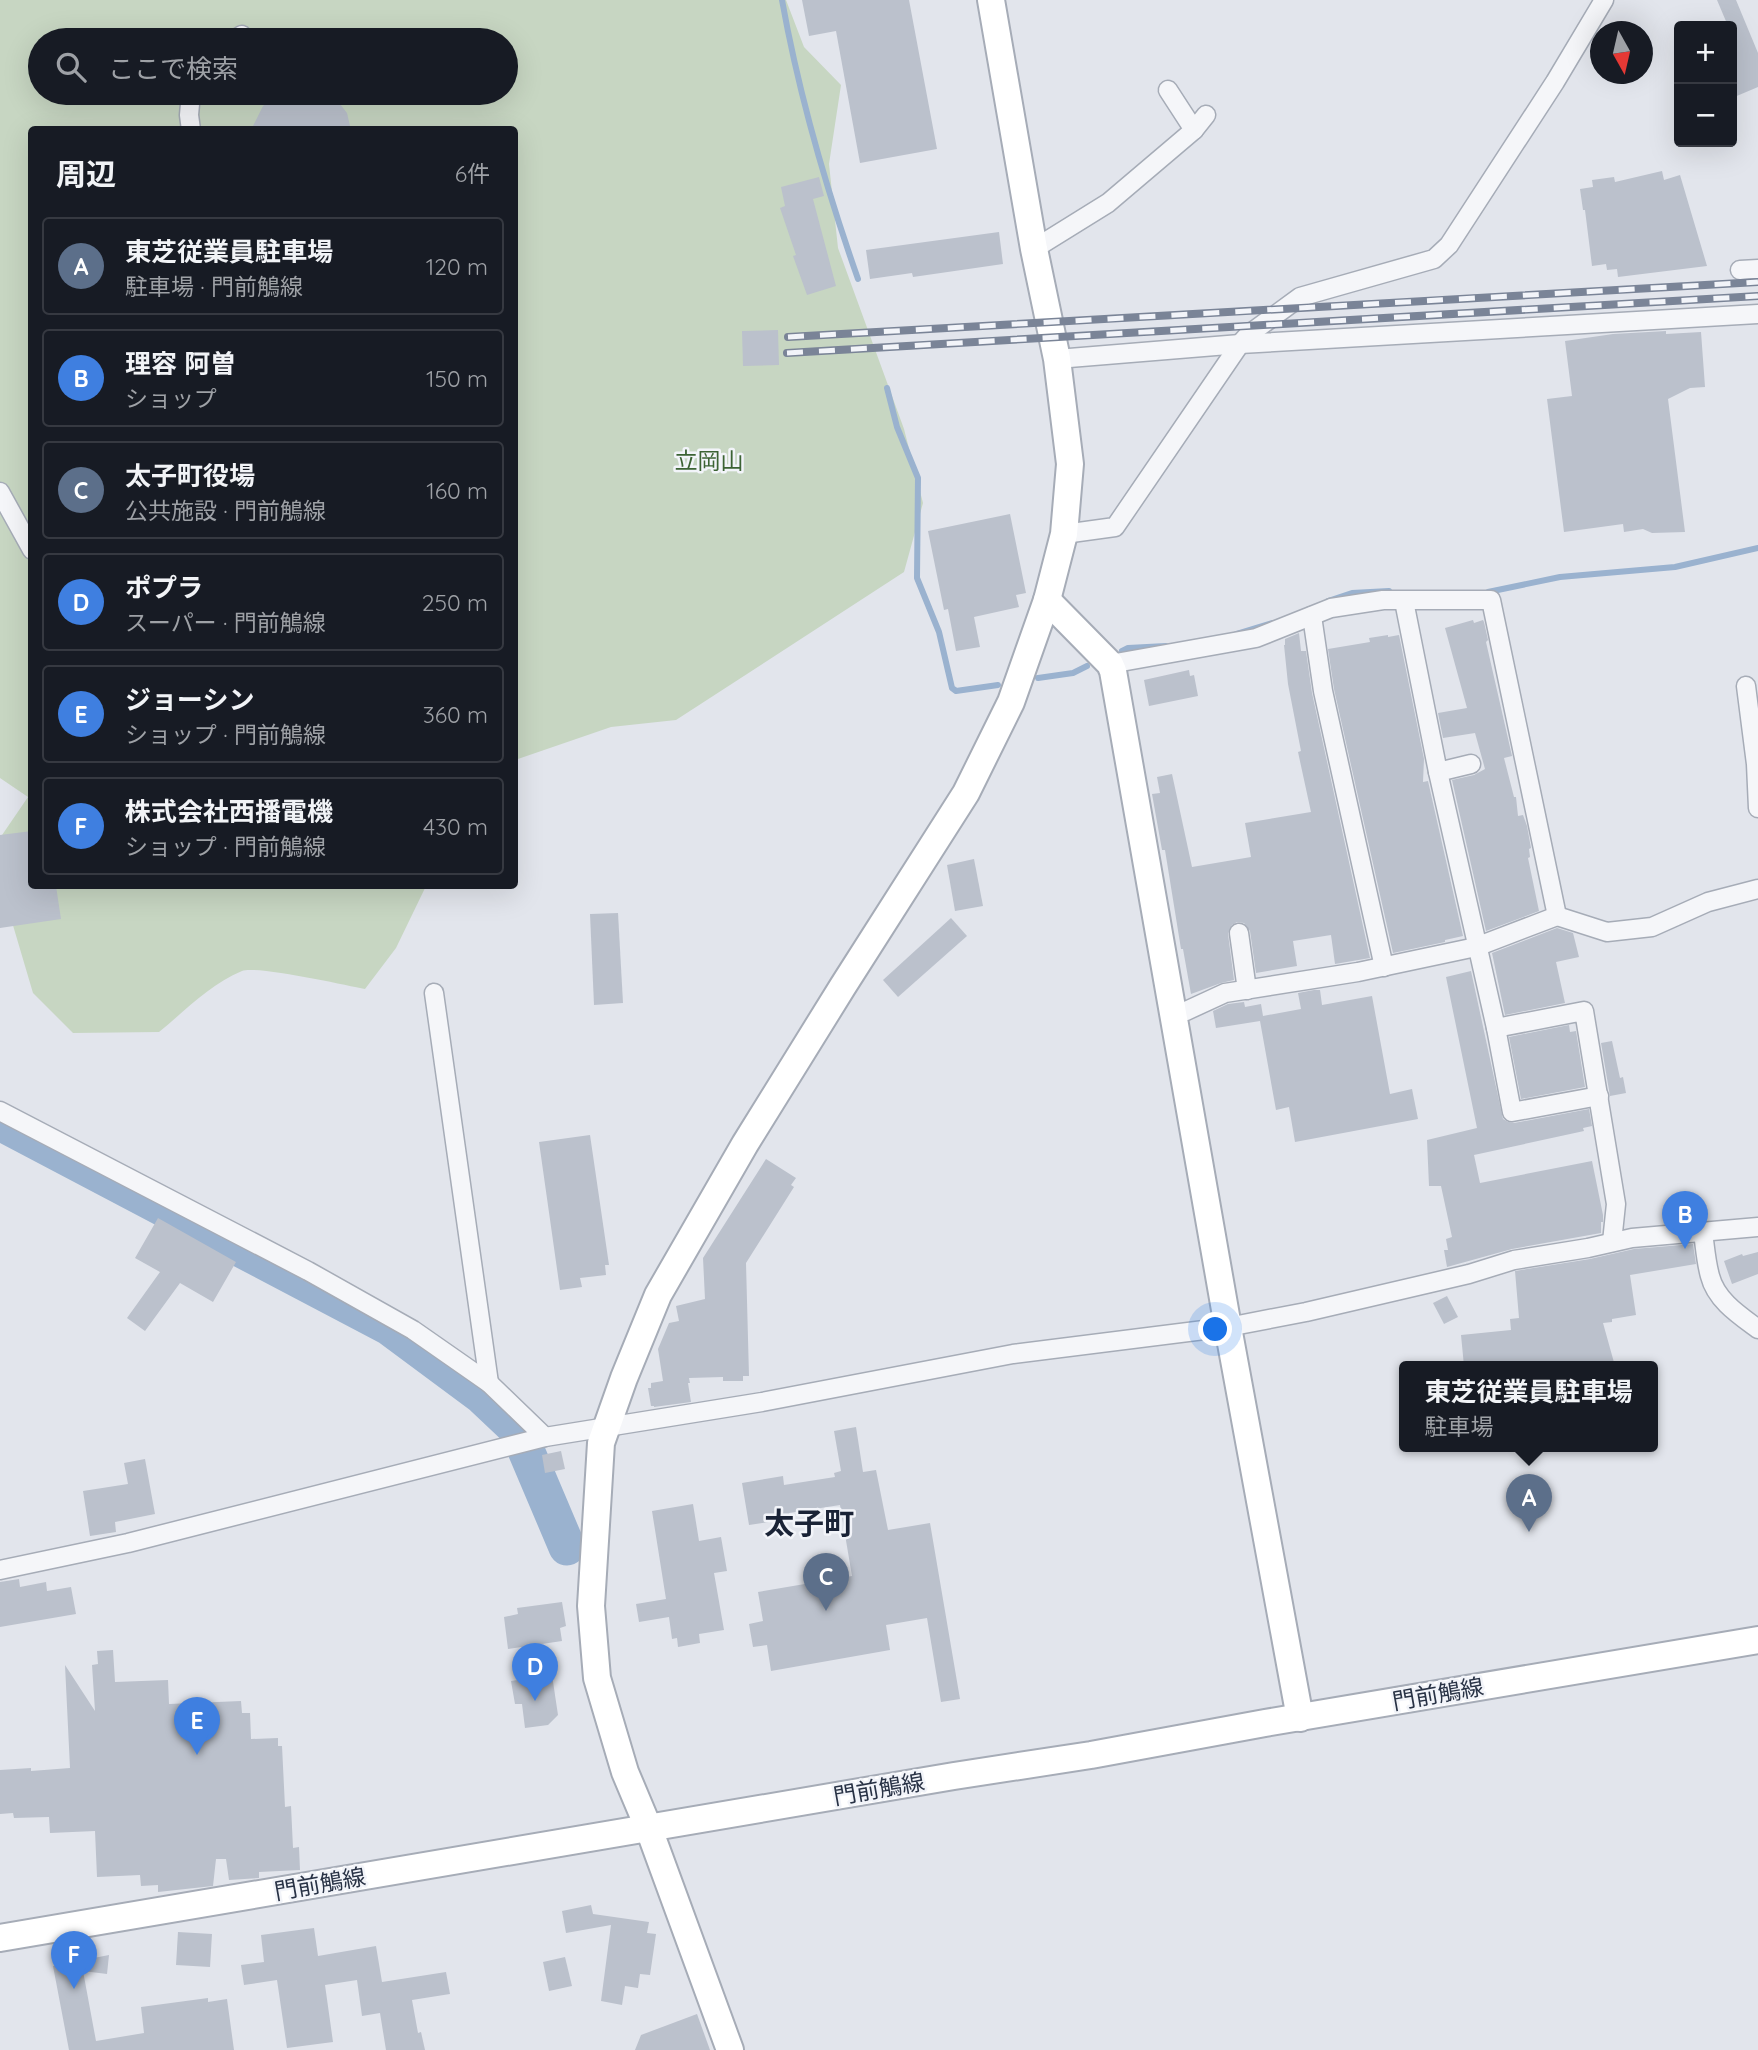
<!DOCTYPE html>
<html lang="ja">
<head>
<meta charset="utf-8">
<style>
	:root { --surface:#171b24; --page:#20242c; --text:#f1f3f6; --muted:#9ea1a6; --line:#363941; --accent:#0b8043 }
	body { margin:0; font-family:Quicksand,"Noto Sans JP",sans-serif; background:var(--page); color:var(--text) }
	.controls { position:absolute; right:21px; top:21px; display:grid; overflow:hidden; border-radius:7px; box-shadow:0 7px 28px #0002 }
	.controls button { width:63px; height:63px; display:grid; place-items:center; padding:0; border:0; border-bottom:2px solid var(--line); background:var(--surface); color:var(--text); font:35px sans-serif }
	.compass { position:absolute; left:1590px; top:21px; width:63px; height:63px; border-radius:50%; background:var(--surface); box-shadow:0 7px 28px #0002; rotate:172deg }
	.you { position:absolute; left:1216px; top:1330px; width:24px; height:24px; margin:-18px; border:5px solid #fff; border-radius:50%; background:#1a73e8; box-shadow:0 0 0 10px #1a73e833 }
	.badge { display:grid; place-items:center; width:46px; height:46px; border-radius:50%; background:var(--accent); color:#fff; font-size:23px; font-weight:700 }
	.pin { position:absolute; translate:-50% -58px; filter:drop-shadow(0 2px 4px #0008) }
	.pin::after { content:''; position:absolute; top:37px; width:24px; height:21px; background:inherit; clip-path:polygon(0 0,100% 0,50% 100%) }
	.popup { position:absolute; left:1399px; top:1361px; width:259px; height:91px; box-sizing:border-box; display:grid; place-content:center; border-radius:7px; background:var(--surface); filter:drop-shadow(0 2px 5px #0005); font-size:23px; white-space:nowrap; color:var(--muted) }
	.popup b { font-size:26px; color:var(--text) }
	.popup::after { content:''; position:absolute; left:50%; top:100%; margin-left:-14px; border:14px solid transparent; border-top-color:var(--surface) }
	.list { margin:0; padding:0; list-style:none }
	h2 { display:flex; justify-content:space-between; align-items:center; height:91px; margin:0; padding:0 28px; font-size:30px }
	h2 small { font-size:23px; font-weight:400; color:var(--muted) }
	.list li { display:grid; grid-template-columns:46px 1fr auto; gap:21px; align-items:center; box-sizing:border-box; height:98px; margin:0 14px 14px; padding:0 14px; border:2px solid var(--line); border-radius:7px }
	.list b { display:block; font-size:26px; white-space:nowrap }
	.list p { margin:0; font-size:23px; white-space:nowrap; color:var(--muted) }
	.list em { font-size:23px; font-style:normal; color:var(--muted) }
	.icon { flex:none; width:38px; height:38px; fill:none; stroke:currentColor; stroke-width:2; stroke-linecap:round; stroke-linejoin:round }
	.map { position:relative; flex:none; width:1758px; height:2050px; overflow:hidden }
	.search { position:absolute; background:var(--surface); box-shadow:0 7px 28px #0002; left:28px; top:28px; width:490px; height:77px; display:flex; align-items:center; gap:18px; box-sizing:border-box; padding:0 24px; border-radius:38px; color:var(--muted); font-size:26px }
	.panel { position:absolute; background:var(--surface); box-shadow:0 7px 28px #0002; left:28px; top:126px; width:490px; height:763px; border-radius:7px }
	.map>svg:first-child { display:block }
	.green { fill:#c7d6c2; fill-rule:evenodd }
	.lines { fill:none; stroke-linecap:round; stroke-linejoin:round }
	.stream { stroke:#9ab2cf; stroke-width:6 }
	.river { stroke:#9ab2cf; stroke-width:37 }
	.building { fill:#bbc1cc }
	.street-casing { stroke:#a6acb7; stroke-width:21 }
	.secondary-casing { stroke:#a6acb7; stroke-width:30 }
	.street { stroke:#f5f6f9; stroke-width:18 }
	.secondary { stroke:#fff; stroke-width:26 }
	.rail-casing { stroke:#7a8497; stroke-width:8 }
	.rail { stroke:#f2f4f9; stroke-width:5; stroke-dasharray:16; stroke-linecap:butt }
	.labels { text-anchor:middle; stroke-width:5; stroke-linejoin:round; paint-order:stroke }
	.park-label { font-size:23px; fill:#3c6334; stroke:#f2f4f9 }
	.street-label { font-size:23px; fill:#283245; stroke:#f2f4f9 }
	.district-label { font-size:30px; font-weight:bold; fill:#1a2336; stroke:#f2f4f9 }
</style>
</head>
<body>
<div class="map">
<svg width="1758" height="2050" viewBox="0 0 1758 2050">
	<rect width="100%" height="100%" fill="#e2e5ec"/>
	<path class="green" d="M0 0H786L804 47 841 85 829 164 838 248 904 429 923 503 904 572 676 720 611 727 515 760 514 130H32V886H426L396 948 365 989C345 985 255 965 242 971 210 984 185 1011 159 1032L73 1033 33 993 12 922 0 838 28 797 0 778ZM40 40H506V93H40Z"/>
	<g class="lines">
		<g class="stream">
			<path d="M782 0C799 95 826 188 858 279"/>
			<polyline points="887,388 897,427 918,478 917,578 939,632 952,688 956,691 998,685"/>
			<polyline points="1488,592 1560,577 1675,567 1758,548"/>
			<polyline points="1328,601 1352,593 1389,591"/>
			<polyline points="1236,634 1272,623"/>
			<polyline points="1122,651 1128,648 1166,646"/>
			<polyline points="1038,678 1073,673 1087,666"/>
		</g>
		<polyline class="river" points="0,1122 389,1327 482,1396 517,1429 567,1547"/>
	</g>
	<g class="building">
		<polygon points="802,0 909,0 937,149 860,163 836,31 809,36"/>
		<polygon points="1717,0 1736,0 1758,53 1758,87 1732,98 1732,26 1728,26"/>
		<polygon points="279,93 327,93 337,100 347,113 351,130 251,130 263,106"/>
		<polygon points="1662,171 1664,180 1680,175 1707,266 1618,277 1617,269 1607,270 1606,264 1592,266 1585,210 1583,210 1580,189 1593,187 1592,180 1614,177 1615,182"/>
		<polygon points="819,177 824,196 813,199 836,286 807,295 793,256 796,255 780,208 785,206 781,187"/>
		<polygon points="999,232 1003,264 913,277 912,273 870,279 866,250"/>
		<polygon points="778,330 779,365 743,366 742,331"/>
		<polygon points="1666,331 1666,334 1701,332 1705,387 1690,388 1668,399 1685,532 1652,533 1643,529 1624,532 1623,524 1564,532 1547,399 1572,396 1565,341 1613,334"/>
		<polygon points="1010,514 1026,593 1016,595 1019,607 974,617 980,647 956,651 948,609 944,610 928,531"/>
		<polygon points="1473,620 1474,623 1483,620 1484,622 1488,640 1486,642 1512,756 1504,758 1514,797 1516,797 1518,816 1523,815 1527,826 1531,848 1529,849 1530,857 1528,858 1539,911 1486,931 1452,780 1474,775 1485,769 1475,733 1443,738 1438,713 1467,708 1445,628"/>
		<polygon points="1299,633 1301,651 1306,651 1312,693 1370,958 1335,964 1331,935 1293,941 1297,966 1256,973 1250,931 1244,923 1237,922 1232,925 1228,934 1234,980 1221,983 1191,994 1183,949 1181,949 1165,850 1162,850 1152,794 1160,793 1157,777 1172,774 1192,867 1251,857 1245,823 1311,812 1298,752 1301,751 1288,684 1284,645 1285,645 1285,639"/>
		<polygon points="1388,635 1388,637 1399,635 1424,759 1423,782 1428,781 1463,936 1445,940 1445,942 1393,953 1334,689 1328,649 1370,642 1369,638"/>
		<polygon points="1189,670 1190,676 1194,675 1198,696 1149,706 1144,680"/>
		<polygon points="32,831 32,886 56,886 61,919 0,928 0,835"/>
		<polygon points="974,859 983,906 955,911 947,865"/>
		<polygon points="618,913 623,1003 594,1005 590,914"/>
		<polygon points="951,918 967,936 898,997 883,980"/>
		<polygon points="1557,928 1573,933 1579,957 1556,962 1565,1003 1505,1015 1492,953"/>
		<polygon points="1471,971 1503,1119 1508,1122 1514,1123 1589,1109 1592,1126 1583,1128 1584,1131 1474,1155 1480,1183 1592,1161 1603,1215 1603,1222 1601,1222 1601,1233 1512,1249 1447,1267 1444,1250 1448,1250 1446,1239 1452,1237 1441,1186 1429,1186 1427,1140 1477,1128 1446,977"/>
		<polygon points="1314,990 1320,990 1322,1005 1372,996 1390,1094 1412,1089 1418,1119 1295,1142 1289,1107 1276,1110 1260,1021 1216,1028 1213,1011 1228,1004 1244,1002 1245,1007 1261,1004 1263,1016 1301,1009 1298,993"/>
		<polygon points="1569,1025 1570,1032 1576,1031 1585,1087 1521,1099 1509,1037"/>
		<polygon points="1612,1041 1620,1078 1623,1077 1626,1093 1610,1096 1601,1043"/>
		<polygon points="590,1135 609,1265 605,1265 606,1275 580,1278 582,1287 560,1290 539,1142"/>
		<polygon points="766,1159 796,1178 791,1185 794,1187 746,1263 749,1376 743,1376 743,1381 723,1381 723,1377 689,1378 690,1383 688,1383 691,1402 654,1407 654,1406 651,1406 648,1388 651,1388 651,1383 663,1381 658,1349 669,1323 679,1321 676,1306 705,1299 703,1258"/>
		<polygon points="158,1218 236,1262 213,1302 180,1283 145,1331 127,1318 160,1272 135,1258"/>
		<polygon points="1693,1244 1696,1264 1630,1275 1636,1315 1612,1319 1612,1322 1603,1323 1615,1366 1464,1366 1461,1335 1511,1330 1510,1319 1519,1318 1515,1271 1590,1259 1634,1249"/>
		<polygon points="1758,1252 1758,1274 1732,1284 1724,1261 1742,1254 1743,1256"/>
		<polygon points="1447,1296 1458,1317 1444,1324 1433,1303"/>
		<polygon points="856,1427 863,1472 876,1470 888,1530 930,1523 960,1699 941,1702 927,1618 886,1625 890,1650 771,1671 767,1645 753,1647 749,1624 763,1621 758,1592 852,1576 840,1505 789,1513 790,1519 749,1525 742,1483 783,1476 784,1485 835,1477 834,1473 841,1471 834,1431"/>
		<polygon points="561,1451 565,1469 545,1473 542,1455"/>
		<polygon points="145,1459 155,1514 115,1522 116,1532 90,1536 83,1491 128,1484 124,1463"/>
		<polygon points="693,1504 699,1541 721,1537 727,1571 714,1573 724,1630 699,1634 700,1643 678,1647 677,1638 672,1639 669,1617 639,1622 636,1604 666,1599 652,1511"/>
		<polygon points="19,1579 20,1587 46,1582 47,1591 71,1587 76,1614 0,1627 0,1582"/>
		<polygon points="562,1602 566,1626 560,1628 562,1641 508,1649 504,1617 518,1614 517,1608"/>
		<polygon points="113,1650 115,1682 168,1680 169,1704 241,1701 242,1713 250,1713 251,1739 278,1738 278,1746 282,1746 285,1807 291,1806 293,1848 299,1847 300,1870 259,1872 259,1878 229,1880 226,1859 216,1859 213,1886 158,1892 158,1885 141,1886 140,1875 97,1877 95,1831 50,1833 49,1817 14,1818 13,1813 0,1814 0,1770 31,1768 31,1771 70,1768 65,1665 95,1711 92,1665 98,1664 97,1651"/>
		<polygon points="552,1675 558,1715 548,1725 525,1728 522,1704 515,1704 511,1681"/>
		<polygon points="591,1905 593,1914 649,1922 647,1933 656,1934 650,1975 640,1974 638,1988 625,1986 622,2005 601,2001 611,1925 566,1933 562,1911"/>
		<polygon points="314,1928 318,1956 376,1946 382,1982 446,1972 450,1994 412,2000 418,2033 421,2032 425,2050 386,2050 380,2013 362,2016 357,1980 325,1985 333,2042 287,2048 277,1980 244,1985 241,1965 264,1962 261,1935"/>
		<polygon points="178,1932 212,1934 210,1967 176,1965"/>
		<polygon points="109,1955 107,1974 83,1971 96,2041 144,2033 141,2007 208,1998 208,2002 227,1999 234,2050 69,2050 53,1966"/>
		<polygon points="565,1957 572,1986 549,1991 543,1962"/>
		<polygon points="697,2014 710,2050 635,2050 641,2035"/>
	</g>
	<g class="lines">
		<defs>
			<g id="street">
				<polyline points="234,40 242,35"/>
				<polyline points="1168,90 1194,130"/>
				<polyline points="191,130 189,115 191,93"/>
				<polyline points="1034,249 1108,203 1194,130 1206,115"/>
				<polyline points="1740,270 1758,269"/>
				<polyline points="1057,359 1240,344 1758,314"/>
				<polyline points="0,492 32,550"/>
				<polyline points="1064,534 1115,527 1240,344 1248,335 1300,297 1434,259 1449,245 1555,82 1604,0"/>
				<polyline points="1404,601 1438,772 1496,1028 1512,1112 1599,1096"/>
				<polyline points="1312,616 1323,691 1384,967"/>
				<polyline points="1110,664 1256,638 1331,608 1383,600 1491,600 1557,916"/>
				<polyline points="1746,686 1756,764 1758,808"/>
				<polyline points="1438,772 1471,764"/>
				<polyline points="1239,933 1247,990"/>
				<polyline points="434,993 489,1383"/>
				<polyline points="1173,1013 1186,1011 1225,993 1358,972 1476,947 1557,916 1607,932 1652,927 1708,902 1758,889"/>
				<polyline points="1496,1028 1584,1011 1616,1204 1612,1242"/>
				<polyline points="0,1111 308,1271 413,1330 489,1383 545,1437"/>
				<path d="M1703 1232C1705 1247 1706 1262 1710 1276 1716 1300 1739 1315 1758 1329"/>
				<polyline points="0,1570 128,1543 545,1437 762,1402 1013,1354 1228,1327 1306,1312 1469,1274 1514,1260 1588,1248 1632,1238 1758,1227"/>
			</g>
			<g id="secondary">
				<polyline points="1047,600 1110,664 1113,671 1228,1327 1300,1718"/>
				<polyline points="0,1938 954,1776 1091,1755 1265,1723 1758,1640"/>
				<polyline points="730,2050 649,1829 625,1772 597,1678 591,1606 601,1443 624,1378 658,1295 745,1144 843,986 966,793 1011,702 1047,600 1064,534 1070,464 1057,359 1034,249 991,0"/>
			</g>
		</defs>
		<use href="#street" class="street-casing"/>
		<use href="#secondary" class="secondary-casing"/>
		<use href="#street" class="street"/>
		<use href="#secondary" class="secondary"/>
		<defs>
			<g id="rail">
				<polyline points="788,337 1758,282"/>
				<polyline points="787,353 1758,296"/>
			</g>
		</defs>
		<use href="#rail" class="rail-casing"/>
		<use href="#rail" class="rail"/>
	</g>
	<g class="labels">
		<g class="park-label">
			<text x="709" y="469">立岡山</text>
		</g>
		<g class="street-label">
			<text transform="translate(1438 1694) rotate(-10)" y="8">門前鵤線</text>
			<text transform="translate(879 1789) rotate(-10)" y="8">門前鵤線</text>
			<text transform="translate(320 1884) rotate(-10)" y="8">門前鵤線</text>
		</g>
		<g class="district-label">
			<text x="809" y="1534">太子町</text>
		</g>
	</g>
</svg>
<div class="controls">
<button>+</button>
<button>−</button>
</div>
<svg class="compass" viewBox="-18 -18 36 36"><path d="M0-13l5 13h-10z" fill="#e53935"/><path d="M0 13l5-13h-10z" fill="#9ea1a6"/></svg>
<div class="you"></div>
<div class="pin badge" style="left:1529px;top:1532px;background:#5c6f8a">A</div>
<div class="popup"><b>東芝従業員駐車場</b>駐車場</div>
<div class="pin badge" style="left:1685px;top:1249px;background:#3f7fe0">B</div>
<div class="pin badge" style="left:826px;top:1611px;background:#5c6f8a">C</div>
<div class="pin badge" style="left:535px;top:1701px;background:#3f7fe0">D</div>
<div class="pin badge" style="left:197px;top:1755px;background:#3f7fe0">E</div>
<div class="pin badge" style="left:74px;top:1989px;background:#3f7fe0">F</div>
<div class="search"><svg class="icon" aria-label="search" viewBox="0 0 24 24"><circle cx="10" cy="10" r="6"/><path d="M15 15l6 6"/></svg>ここで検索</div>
<section class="panel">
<h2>周辺<small>6件</small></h2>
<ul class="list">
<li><span class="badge" style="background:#5c6f8a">A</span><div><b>東芝従業員駐車場</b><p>駐車場 · 門前鵤線</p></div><em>120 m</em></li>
<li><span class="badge" style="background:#3f7fe0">B</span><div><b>理容 阿曽</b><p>ショップ</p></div><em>150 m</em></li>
<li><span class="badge" style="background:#5c6f8a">C</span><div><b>太子町役場</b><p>公共施設 · 門前鵤線</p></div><em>160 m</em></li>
<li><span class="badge" style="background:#3f7fe0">D</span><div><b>ポプラ</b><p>スーパー · 門前鵤線</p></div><em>250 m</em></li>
<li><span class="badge" style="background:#3f7fe0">E</span><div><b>ジョーシン</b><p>ショップ · 門前鵤線</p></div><em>360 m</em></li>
<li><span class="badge" style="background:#3f7fe0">F</span><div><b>株式会社西播電機</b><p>ショップ · 門前鵤線</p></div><em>430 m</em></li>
</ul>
</section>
</div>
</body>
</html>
